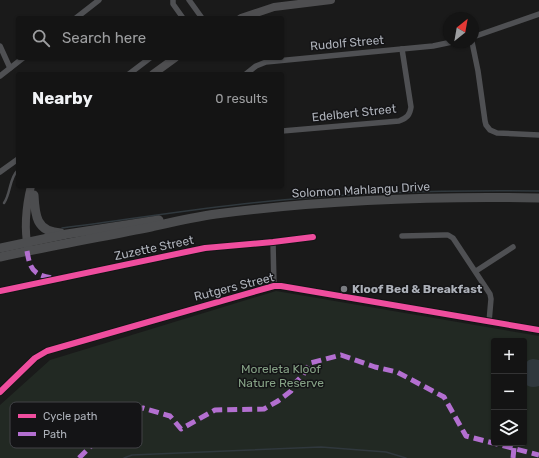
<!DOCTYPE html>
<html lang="en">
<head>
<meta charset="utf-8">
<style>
	:root { --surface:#141414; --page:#1d1d1d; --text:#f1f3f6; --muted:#9d9ea0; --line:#333334 }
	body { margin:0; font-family:Rubik,sans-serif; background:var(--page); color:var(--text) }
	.controls { position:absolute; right:12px; bottom:12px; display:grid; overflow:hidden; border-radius:4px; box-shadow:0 1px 3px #0004 }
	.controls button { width:36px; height:36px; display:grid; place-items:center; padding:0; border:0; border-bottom:1px solid var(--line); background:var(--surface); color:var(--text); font:20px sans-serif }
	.compass { position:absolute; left:443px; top:12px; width:36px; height:36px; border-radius:50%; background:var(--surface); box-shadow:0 1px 3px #0004; rotate:31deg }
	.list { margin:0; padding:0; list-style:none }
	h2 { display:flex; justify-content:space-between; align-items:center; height:52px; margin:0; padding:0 16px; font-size:17px }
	h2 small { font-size:13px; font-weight:400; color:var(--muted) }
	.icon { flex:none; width:22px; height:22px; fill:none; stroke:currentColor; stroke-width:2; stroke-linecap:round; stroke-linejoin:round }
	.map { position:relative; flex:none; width:539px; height:458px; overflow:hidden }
	.search { position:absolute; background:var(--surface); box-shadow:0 1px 3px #0004; left:16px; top:16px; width:268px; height:44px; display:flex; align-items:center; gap:10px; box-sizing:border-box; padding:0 14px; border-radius:4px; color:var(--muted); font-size:15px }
	.panel { position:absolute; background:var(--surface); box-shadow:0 1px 3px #0004; left:16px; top:72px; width:268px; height:116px; border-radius:4px }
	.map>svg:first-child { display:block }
	.green { fill:#222923; fill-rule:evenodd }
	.water { fill:#30383d }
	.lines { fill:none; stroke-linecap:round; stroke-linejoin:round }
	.stream { stroke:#30383d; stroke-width:1.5 }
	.lane { stroke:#4f5053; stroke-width:2.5 }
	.street { stroke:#4f5053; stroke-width:5.5 }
	.secondary { stroke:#4e4e50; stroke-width:8 }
	.primary { stroke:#4c4d4f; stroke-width:9 }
	.quiet { stroke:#b36fd0; stroke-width:5; stroke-dasharray:10 5; stroke-linecap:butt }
	.cycleway-casing { stroke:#141416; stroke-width:8 }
	.cycleway { stroke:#ef4d9e; stroke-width:6 }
	.poi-dot { fill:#7a7c81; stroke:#141416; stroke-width:1.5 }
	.labels { text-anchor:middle; stroke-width:3; stroke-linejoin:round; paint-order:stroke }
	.street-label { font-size:12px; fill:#adb1b9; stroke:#141416 }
	.poi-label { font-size:12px; font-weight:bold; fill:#adb1b9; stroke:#141416; text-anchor:start }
	.park-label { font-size:12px; fill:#86a286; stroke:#141416 }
	.key { fill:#141416; stroke:#424347; stroke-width:1 }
	.key-label { font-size:11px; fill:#adb1b9 }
</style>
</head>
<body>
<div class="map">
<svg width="539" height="458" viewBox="0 0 539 458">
	<rect width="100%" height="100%" fill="#1a1a1a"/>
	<path class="green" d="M276 291 539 336V458H0V405L50 360ZM494 341H524V443H494Z"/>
	<path class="water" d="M533 359 539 360V386C533 388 528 387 524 383V364L529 360Z"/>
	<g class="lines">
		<g class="stream">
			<path d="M62 228C135 219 208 206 282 200 367 192 453 190 539 191"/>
			<polyline points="124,458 132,455 321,447 386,452 406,458"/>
		</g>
		<path class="lane" d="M4 203C11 193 9 178 18 170"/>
		<g class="street">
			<polyline points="173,0 173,4 183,18"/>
			<polyline points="189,0 202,18"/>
			<polyline points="76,18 99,0"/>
			<polyline points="473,37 539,14"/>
			<polyline points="472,42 478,71 485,121 486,125 490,130 497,133 539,135"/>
			<polyline points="0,46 10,68"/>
			<polyline points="129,74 150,58"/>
			<polyline points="246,74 256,66 266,62 433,46 452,42"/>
			<polyline points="0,76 23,58"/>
			<path d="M282 131 399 121C407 118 410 115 411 107L402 49"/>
			<polyline points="0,172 18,159"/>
			<polyline points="402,236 444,235 448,235 453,238 490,294 491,299 489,322"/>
			<polyline points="273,242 274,286"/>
			<polyline points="476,271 513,247"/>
			<polyline points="0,291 205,248 273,242 313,237"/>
			<polyline points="0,392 35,358 47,351 274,286 281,286 539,330"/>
		</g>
		<g class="secondary">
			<polyline points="241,18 274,7 331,0"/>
			<polyline points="153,74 175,58"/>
			<path d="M28 249C24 228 26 206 31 186"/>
		</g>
		<g class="primary">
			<path d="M34 195C35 215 36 232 61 233"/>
			<polyline points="0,248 67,234 159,220"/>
			<path d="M0 257C50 246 101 237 151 227 173 222 194 217 216 214 323 200 431 196 539 198"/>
		</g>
		<g class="quiet">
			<path d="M27 251C30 269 33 275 52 278"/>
			<polyline points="79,458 96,441 115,435 134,412 143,408 170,416 181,429 215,410 264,409 278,401 291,391 296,382 303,375 310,363 341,355 375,367 397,372 444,397 466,436 539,455"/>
			<polyline points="513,458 514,448"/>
		</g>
		<defs>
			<g id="cycleway">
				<polyline points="0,291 205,248 273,242 313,237"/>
				<polyline points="0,392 35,358 47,351 274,286 281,286 539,330"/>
			</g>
		</defs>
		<use href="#cycleway" class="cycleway-casing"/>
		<use href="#cycleway" class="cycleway"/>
	</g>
	<circle class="poi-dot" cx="344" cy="289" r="4"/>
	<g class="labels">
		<g class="street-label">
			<text transform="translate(347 43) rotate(-5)" y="4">Rudolf Street</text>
			<text transform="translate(354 113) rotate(-6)" y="4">Edelbert Street</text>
			<text transform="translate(361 190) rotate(-3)" y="4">Solomon Mahlangu Drive</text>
			<text transform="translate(154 248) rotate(-12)" y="4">Zuzette Street</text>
			<text transform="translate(234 287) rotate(-14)" y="4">Rutgers Street</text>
		</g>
		<g class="poi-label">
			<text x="352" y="293">Kloof Bed &amp; Breakfast</text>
		</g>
		<g class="park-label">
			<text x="281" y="373">Moreleta Kloof<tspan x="281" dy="14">Nature Reserve</tspan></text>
		</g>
	</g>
	<rect x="10" y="402" width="132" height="46" rx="6" class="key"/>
	<rect x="18" y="414" width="18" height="4" fill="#ef4d9e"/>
	<rect x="18" y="432" width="18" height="4" fill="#b36fd0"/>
	<g class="key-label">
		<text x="43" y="420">Cycle path</text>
		<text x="43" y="438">Path</text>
	</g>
</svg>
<div class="controls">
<button>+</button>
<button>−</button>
<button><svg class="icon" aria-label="layers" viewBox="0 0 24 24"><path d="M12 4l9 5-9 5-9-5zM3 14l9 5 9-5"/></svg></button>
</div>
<svg class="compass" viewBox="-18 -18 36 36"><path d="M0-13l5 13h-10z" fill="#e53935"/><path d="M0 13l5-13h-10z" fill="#9d9ea0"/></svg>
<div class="search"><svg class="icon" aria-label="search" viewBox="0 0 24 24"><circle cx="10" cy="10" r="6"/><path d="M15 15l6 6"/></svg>Search here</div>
<section class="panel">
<h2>Nearby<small>0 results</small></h2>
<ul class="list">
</ul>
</section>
</div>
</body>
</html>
